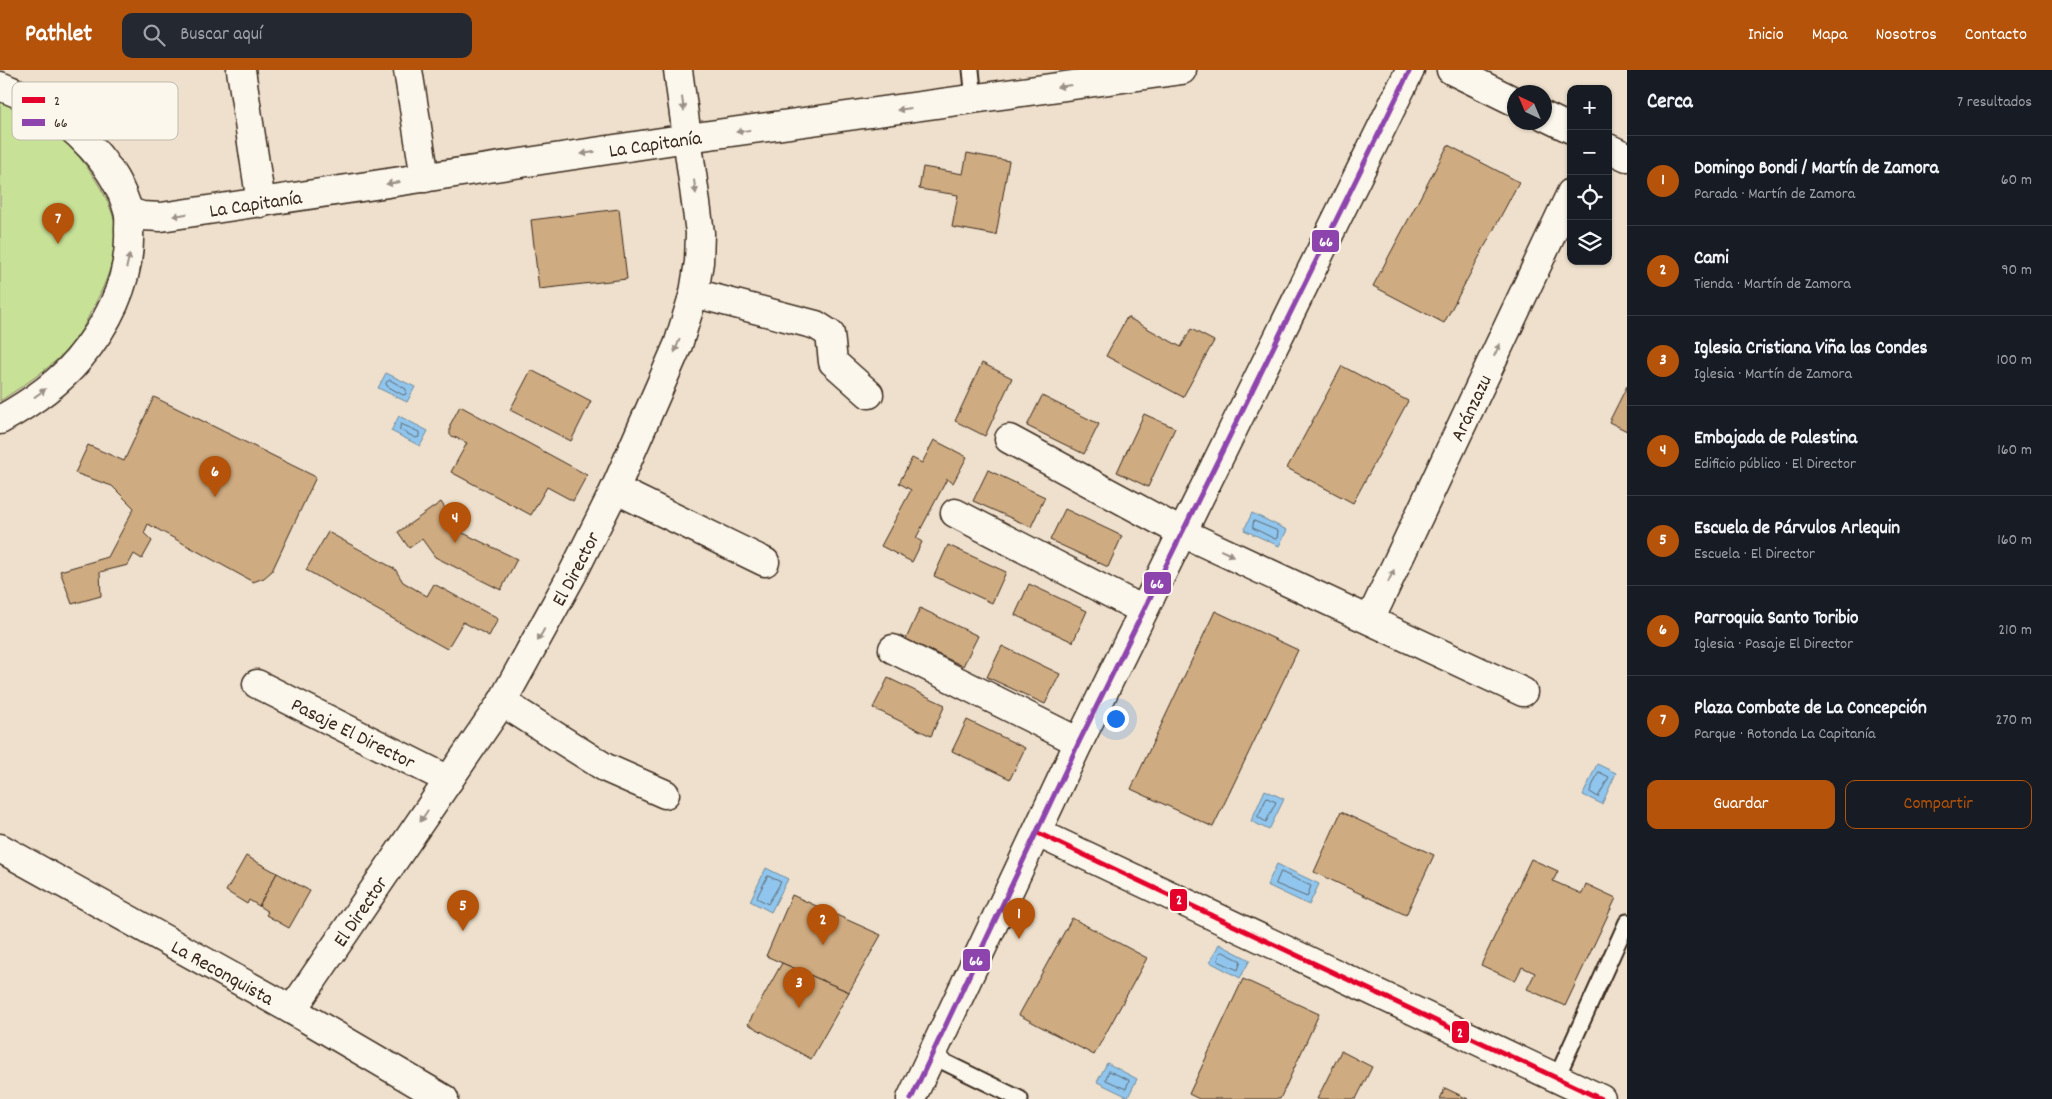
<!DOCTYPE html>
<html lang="es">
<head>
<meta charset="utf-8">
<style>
	:root { --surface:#171b24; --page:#242831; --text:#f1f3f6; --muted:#9ea1a6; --line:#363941; --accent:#b45309 }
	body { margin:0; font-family:Dekko,sans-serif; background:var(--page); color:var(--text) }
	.controls { position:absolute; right:15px; top:15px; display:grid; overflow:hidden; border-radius:10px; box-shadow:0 1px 4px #0004 }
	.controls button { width:45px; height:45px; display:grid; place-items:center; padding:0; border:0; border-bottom:1px solid var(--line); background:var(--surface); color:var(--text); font:25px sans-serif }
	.compass { position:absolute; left:1507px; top:15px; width:45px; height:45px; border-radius:50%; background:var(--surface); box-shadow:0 1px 4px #0004; rotate:316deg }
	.you { position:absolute; left:1115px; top:648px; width:18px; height:18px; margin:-12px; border:4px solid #fff; border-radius:50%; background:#1a73e8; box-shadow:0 0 0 8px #1a73e833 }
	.badge { display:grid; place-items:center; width:32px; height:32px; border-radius:50%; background:var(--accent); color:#fff; font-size:16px; font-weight:700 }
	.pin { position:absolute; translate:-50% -41px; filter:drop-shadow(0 1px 2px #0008) }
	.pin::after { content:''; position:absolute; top:26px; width:18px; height:15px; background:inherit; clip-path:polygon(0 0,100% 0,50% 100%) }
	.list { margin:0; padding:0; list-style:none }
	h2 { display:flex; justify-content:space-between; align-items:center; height:65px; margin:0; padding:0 20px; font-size:21px }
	h2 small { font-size:16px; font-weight:400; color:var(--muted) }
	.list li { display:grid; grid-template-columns:32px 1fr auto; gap:15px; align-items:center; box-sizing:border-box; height:90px; padding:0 20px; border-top:1px solid var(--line) }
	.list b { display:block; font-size:19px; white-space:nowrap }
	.list p { margin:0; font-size:16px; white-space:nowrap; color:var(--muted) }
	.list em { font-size:16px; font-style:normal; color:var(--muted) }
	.actions { display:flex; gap:10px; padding:15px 20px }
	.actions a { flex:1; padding:11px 0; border:1px solid var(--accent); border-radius:10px; text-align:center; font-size:18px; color:var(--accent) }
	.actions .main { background:var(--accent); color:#fff }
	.icon { flex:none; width:28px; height:28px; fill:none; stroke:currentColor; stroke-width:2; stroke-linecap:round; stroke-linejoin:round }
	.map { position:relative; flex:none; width:1627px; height:1029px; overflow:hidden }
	header { display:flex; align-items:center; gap:30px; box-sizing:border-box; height:70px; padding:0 25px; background:var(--accent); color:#fff }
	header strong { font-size:24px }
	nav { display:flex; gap:28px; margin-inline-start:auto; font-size:18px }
	.search { width:350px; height:45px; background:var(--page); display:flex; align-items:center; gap:12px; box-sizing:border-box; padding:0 18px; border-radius:10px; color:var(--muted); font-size:19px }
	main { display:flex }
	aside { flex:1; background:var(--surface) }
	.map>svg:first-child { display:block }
	.green { fill:#c7e197; stroke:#81865a }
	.water { fill:#90c6ee; stroke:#6e889b }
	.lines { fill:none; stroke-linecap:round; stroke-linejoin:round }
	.shore { stroke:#5d6871; stroke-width:1 }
	.building { fill:#ceab81; stroke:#3b2a1e }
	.lane-casing { stroke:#3b2a1e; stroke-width:19 }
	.street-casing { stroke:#3b2a1e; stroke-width:31 }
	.secondary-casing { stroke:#3b2a1e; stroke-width:31 }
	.lane { stroke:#fbf7ec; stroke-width:15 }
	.street { stroke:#fbf7ec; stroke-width:28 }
	.secondary { stroke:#fbf7ec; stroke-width:28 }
	.bus-1-casing { stroke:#fbf7ec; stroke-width:9 }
	.bus-2-casing { stroke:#fbf7ec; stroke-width:9 }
	.bus-1 { stroke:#e4002b; stroke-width:5 }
	.bus-2 { stroke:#8e44ad; stroke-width:5 }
	.oneway { fill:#9b9085 }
	.labels { text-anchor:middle; stroke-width:4; stroke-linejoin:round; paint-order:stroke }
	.street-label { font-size:20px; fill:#3b2a1e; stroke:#fbf7ec }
	.key { fill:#fbf7ec; stroke:#c1baae; stroke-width:1 }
	.key-label { font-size:14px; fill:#3b2a1e }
	.line-badge { stroke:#fbf7ec; stroke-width:2 }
	.badge-label { font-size:14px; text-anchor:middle; font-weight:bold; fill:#fff }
</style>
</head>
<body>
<header>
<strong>Pathlet</strong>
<div class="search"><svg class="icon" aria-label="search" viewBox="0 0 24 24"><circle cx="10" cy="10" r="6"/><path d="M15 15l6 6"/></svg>Buscar aquí</div>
<nav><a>Inicio</a><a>Mapa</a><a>Nosotros</a><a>Contacto</a></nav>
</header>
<main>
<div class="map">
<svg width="1627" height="1029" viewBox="0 0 1627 1029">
	<rect width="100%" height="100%" fill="#eee0cc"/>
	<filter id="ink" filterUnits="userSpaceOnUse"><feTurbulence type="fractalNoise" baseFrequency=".02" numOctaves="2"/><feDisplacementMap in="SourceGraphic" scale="10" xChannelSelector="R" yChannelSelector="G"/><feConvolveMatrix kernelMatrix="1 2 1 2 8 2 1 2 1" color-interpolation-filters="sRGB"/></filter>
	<g filter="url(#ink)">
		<path class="green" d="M0 30C13 36 29 41 41 49 71 71 118 129 116 167 115 189 106 213 96 232 88 247 82 262 71 275 54 296 23 316 0 331Z"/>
		<g class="water">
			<polygon points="386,303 415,317 407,332 378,318"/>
			<polygon points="399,346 428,361 420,376 391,361"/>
			<polygon points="1252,443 1287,460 1279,476 1244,460"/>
			<polygon points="1597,694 1616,703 1602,734 1583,725"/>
			<polygon points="1265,720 1284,729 1269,760 1251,751"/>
			<polygon points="1277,794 1319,814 1309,835 1267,815"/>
			<polygon points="766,798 788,809 771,842 750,831"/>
			<polygon points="1219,874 1250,890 1240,908 1210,892"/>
			<polygon points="1107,993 1137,1009 1128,1027 1097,1012"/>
		</g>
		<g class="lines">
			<g class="shore">
				<polygon points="390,310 406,319 406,324 403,325 387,316 386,313"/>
				<polygon points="401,354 419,362 419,367 416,368 400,360"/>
				<polygon points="1254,451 1278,461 1277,468 1275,469 1253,458"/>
				<polygon points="1599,702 1609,707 1598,727 1590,722"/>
				<polygon points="1267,728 1276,732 1266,752 1258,747"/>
				<polygon points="1281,802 1311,816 1307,827 1276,814"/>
				<polygon points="768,806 781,812 768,834 757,828"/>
				<polygon points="1223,882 1241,891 1238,900 1218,891 1220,883"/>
				<polygon points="1109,1001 1129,1010 1126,1019 1106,1010"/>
			</g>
		</g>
		<g class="building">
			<polygon points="1448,75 1519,112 1444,253 1373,216"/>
			<polygon points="967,83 1009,91 996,165 952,157 958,125 919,119 923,97 963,104"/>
			<polygon points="619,139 627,209 539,219 531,150"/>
			<polygon points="1127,247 1181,277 1191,259 1214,271 1183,327 1106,286"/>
			<polygon points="982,293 1012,308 985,366 955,351"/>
			<polygon points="1342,296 1408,331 1353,433 1287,398"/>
			<polygon points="531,300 591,331 571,371 510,340"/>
			<polygon points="1627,316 1627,361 1609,352"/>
			<polygon points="1042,326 1099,354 1084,384 1027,356"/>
			<polygon points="154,327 316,407 272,501 264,508 253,512 148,454 144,463 152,471 142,489 134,484 128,495 100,502 101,526 72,534 60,501 108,487 134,438 112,416 75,403 88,375 124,391"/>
			<polygon points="460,336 587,405 573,431 547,417 531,445 451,402 467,373 450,365 450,355"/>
			<polygon points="1144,344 1175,358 1148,417 1117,402"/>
			<polygon points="934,370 967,387 953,413 947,409 916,468 922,472 912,492 881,476 911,420 899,413 912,388 922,393"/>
			<polygon points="988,400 1045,427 1031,457 973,431"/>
			<polygon points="441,432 461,462 517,489 501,520 435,487 422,469 409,478 398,462"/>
			<polygon points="1065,439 1122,466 1108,497 1050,470"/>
			<polygon points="328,462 395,499 403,512 427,526 434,514 498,549 489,566 463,552 447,579 306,500"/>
			<polygon points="948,475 1006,502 992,533 934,506"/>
			<polygon points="1029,514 1087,541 1073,572 1015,545"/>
			<polygon points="920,538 978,566 963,596 906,569"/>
			<polygon points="1215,541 1298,580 1213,757 1131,719"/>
			<polygon points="1002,576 1060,604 1045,634 987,607"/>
			<polygon points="888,608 945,635 931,666 873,638"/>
			<polygon points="967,650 1025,678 1010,709 952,681"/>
			<polygon points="1341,742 1434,785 1406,845 1314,802"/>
			<polygon points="246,786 277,803 259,836 249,830 247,834 226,821"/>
			<polygon points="1531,789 1558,801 1553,811 1582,824 1586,814 1616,828 1565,936 1527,919 1535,903 1522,897 1515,911 1481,895"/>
			<polygon points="277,803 310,821 289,858 266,845 268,842 259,836"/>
			<polygon points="792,825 881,865 849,922 766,886"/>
			<polygon points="1072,848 1147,888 1094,985 1019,945"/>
			<polygon points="782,893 849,922 811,989 748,954"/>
			<polygon points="1243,909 1319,944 1280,1029 1199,1029 1189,1024"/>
			<polygon points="1341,981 1372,997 1356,1029 1317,1029"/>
			<polygon points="1445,1018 1468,1029 1440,1029"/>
		</g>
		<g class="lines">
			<defs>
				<g id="lane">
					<polyline points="971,0 974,29"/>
					<polyline points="932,986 1020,1029"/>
					<polyline points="1556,1009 1627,852"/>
				</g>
				<g id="street">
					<polyline points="241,0 261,133"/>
					<polyline points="408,0 425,108"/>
					<polyline points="1451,0 1514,31"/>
					<polyline points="1544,46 1571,59"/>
					<polyline points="1608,78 1627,87"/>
					<path id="s1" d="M129 142 142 146 161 147 688 68 1182 0"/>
					<polyline points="694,223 816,255 830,264 833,292 869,324"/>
					<polyline points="1009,369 1183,463 1523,622"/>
					<polyline points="615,419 765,492"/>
					<polyline points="955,443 1143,540"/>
					<path id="s2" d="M1370 550 1571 123"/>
					<polyline points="893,579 1079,672"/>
					<path id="s3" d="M257 614 449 710"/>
					<polyline points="502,632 606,698 665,724"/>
					<polyline points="1038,763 1601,1029"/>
					<path id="s4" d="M0 778 292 940 444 1029"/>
					<path id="s5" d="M292 940 502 632 573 503 615 419 678 275 694 223 699 192 700 163 678 0"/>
				</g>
				<g id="secondary">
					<path d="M0 16C11 21 24 25 35 32 74 55 116 95 128 141 130 147 129 154 129 160 131 209 109 253 78 290 58 314 27 335 0 350"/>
					<polyline points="911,1029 1079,672 1410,0"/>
				</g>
			</defs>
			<use href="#lane" class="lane-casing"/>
			<use href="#street" class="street-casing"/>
			<use href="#secondary" class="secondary-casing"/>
			<use href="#lane" class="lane"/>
			<use href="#street" class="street"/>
			<use href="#secondary" class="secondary"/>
			<defs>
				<polyline id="bus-1" points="1038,763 1601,1029"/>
				<polyline id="bus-2" points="911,1029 1079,672 1410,0"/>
			</defs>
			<use href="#bus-1" class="bus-1-casing"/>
			<use href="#bus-2" class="bus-2-casing"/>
			<use href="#bus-1" class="bus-1"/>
			<use href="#bus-2" class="bus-2"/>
		</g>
		<defs><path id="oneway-solid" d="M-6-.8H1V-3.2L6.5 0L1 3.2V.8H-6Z" transform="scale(1.25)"/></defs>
		<g class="oneway">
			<use href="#oneway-solid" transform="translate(1064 16) rotate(172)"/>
			<use href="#oneway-solid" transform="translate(683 34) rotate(82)"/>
			<use href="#oneway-solid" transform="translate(904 39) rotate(172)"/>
			<use href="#oneway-solid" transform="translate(743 61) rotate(172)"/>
			<use href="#oneway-solid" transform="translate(588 83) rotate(171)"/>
			<use href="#oneway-solid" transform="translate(393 113) rotate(172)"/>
			<use href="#oneway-solid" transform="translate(695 117) rotate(82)"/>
			<use href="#oneway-solid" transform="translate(180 145) rotate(171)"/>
			<use href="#oneway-solid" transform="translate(128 191) rotate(-77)"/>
			<use href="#oneway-solid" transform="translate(677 276) rotate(111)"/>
			<use href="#oneway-solid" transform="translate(1497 280) rotate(-65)"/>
			<use href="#oneway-solid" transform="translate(40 323) rotate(-36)"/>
			<use href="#oneway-solid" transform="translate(1227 483) rotate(25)"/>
			<use href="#oneway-solid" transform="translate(1391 506) rotate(-65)"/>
			<use href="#oneway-solid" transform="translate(541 565) rotate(119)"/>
			<use href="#oneway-solid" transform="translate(424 746) rotate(124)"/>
		</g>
	</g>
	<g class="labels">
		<g class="street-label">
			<text dy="7" stroke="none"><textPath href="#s1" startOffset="532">La Capitanía</textPath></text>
			<text dy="7" stroke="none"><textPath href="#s1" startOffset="128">La Capitanía</textPath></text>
			<text dy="7" stroke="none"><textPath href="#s2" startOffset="235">Aránzazu</textPath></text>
			<text dy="7" stroke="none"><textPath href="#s5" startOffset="525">El Director</textPath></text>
			<text dy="7" stroke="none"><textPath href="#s3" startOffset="108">Pasaje El Director</textPath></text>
			<text dy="7" stroke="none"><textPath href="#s5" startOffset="120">El Director</textPath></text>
			<text dy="7" stroke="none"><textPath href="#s4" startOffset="255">La Reconquista</textPath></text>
		</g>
	</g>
	<rect x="12" y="12" width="166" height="58" rx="8" class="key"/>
	<rect x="22" y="27" width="23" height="6" fill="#e4002b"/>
	<rect x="22" y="49" width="23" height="7" fill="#8e44ad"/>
	<g class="key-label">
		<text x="54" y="35">2</text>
		<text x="54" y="57">66</text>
	</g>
	<g class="line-badge">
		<rect x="1311" y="159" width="29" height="24" rx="5" fill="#8e44ad"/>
		<rect x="1143" y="501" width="29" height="24" rx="5" fill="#8e44ad"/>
		<rect x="1169" y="818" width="19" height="24" rx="5" fill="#e4002b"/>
		<rect x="962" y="878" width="29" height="24" rx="5" fill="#8e44ad"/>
		<rect x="1451" y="950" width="19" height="24" rx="5" fill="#e4002b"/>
	</g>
	<g class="badge-label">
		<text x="1326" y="176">66</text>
		<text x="1157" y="518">66</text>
		<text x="1179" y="834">2</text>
		<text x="976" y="895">66</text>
		<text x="1460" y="967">2</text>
	</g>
</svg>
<div class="controls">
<button>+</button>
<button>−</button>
<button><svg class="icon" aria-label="locate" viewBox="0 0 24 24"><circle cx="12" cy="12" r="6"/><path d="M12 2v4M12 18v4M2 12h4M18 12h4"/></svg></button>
<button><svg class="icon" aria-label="layers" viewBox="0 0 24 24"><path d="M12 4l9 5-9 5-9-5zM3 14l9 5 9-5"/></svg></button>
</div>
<svg class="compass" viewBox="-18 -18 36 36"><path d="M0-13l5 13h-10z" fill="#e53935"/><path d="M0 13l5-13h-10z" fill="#9ea1a6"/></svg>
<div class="you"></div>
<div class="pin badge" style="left:1019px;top:869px">1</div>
<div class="pin badge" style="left:823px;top:875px">2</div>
<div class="pin badge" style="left:799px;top:938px">3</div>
<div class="pin badge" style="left:455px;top:473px">4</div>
<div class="pin badge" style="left:463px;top:861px">5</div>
<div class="pin badge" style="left:215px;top:427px">6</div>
<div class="pin badge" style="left:58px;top:174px">7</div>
</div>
<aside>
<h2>Cerca<small>7 resultados</small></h2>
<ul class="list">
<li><span class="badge">1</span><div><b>Domingo Bondi / Martín de Zamora</b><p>Parada · Martín de Zamora</p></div><em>60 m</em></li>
<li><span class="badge">2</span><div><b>Cami</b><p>Tienda · Martín de Zamora</p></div><em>90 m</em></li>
<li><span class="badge">3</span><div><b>Iglesia Cristiana Viña las Condes</b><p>Iglesia · Martín de Zamora</p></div><em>100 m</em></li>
<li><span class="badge">4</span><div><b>Embajada de Palestina</b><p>Edificio público · El Director</p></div><em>160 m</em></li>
<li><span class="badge">5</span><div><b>Escuela de Párvulos Arlequin</b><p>Escuela · El Director</p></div><em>160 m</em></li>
<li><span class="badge">6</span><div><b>Parroquia Santo Toribio</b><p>Iglesia · Pasaje El Director</p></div><em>210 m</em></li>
<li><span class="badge">7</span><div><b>Plaza Combate de La Concepción</b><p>Parque · Rotonda La Capitanía</p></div><em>270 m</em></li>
</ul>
<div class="actions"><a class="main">Guardar</a><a>Compartir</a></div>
</aside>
</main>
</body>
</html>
